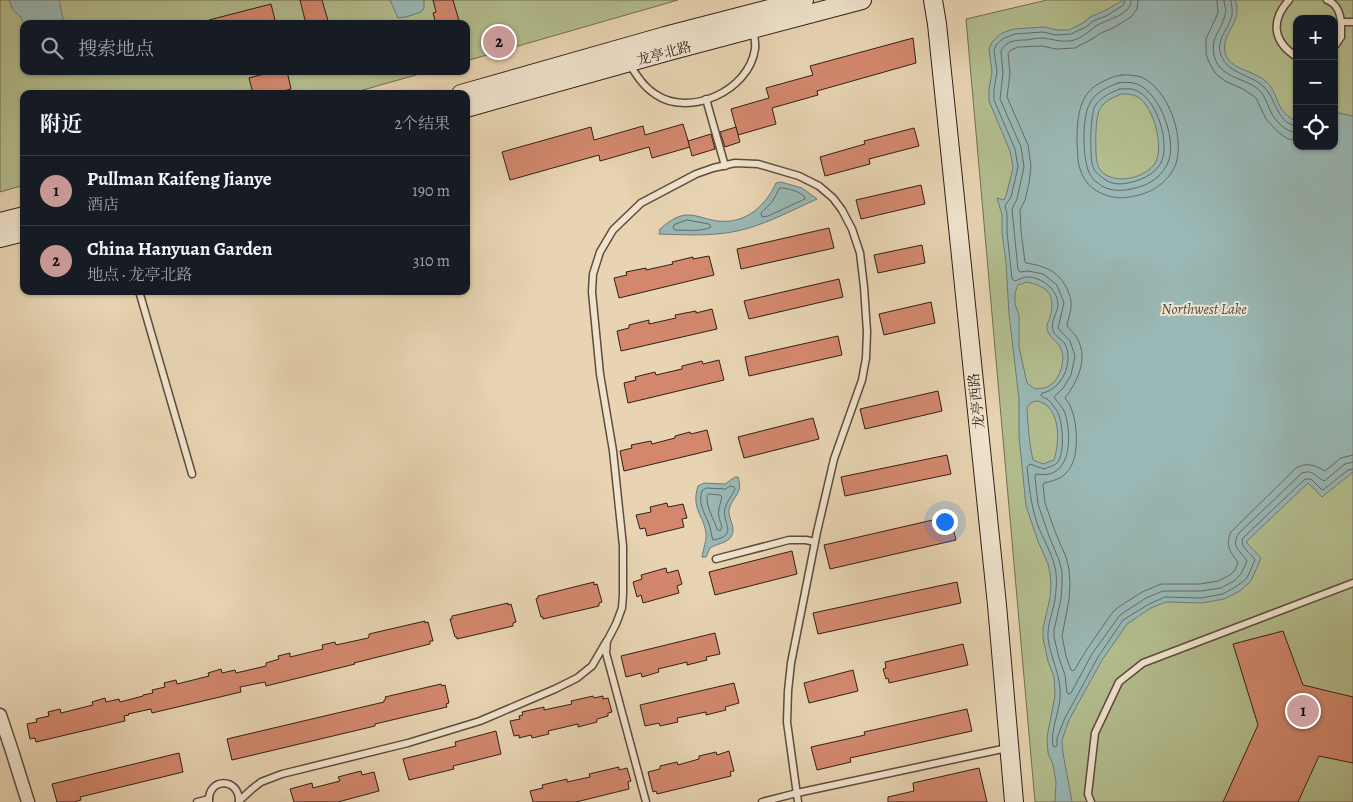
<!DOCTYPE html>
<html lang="zh">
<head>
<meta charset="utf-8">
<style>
	:root { --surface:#171b24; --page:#242831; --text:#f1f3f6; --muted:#9ea1a6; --line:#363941; --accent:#c59692 }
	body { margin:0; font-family:Alegreya,"Noto Serif SC",serif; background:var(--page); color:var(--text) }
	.controls { position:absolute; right:15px; top:15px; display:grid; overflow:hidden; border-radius:10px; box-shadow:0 1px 4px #0004 }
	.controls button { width:45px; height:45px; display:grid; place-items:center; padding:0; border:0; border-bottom:1px solid var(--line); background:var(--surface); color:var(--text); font:25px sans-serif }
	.you { position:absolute; left:944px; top:521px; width:18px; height:18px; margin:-12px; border:4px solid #fff; border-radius:50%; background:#1a73e8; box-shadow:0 0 0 8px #1a73e833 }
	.badge { display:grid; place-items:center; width:32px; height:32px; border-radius:50%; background:var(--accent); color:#111; font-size:16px; font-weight:700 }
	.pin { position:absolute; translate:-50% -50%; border:2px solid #fff; box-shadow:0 1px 5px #0006 }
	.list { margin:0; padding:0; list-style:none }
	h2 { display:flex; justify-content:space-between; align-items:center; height:65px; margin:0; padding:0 20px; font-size:21px }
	h2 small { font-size:16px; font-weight:400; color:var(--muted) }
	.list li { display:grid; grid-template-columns:32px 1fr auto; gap:15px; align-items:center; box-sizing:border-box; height:70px; padding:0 20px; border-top:1px solid var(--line) }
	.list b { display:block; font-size:19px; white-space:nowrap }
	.list p { margin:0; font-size:16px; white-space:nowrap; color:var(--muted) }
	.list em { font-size:16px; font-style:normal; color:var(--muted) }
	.icon { flex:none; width:28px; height:28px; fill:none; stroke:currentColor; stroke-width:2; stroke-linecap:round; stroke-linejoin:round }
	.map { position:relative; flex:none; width:1353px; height:802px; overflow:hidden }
	.search { position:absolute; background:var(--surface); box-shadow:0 1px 4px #0004; left:20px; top:20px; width:450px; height:55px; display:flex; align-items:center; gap:12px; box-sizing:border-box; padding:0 18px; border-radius:10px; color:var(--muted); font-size:19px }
	.panel { position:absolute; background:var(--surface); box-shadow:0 1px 4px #0004; left:20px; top:90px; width:450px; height:205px; border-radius:10px }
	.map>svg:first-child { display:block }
	.green { fill:#b3bd8e; stroke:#726e53; fill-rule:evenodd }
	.water { fill:#99b7b4; stroke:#6f7a76; fill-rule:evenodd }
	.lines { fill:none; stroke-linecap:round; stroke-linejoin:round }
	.shore { stroke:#646b66; stroke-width:1 }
	.building { fill:#d3886e; stroke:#301f18 }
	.lane-casing { stroke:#5e4c3e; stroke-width:9 }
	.street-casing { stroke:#5e4c3e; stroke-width:15 }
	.secondary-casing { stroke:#301f18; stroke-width:20 }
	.lane { stroke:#f0e3cd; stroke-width:6 }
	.street { stroke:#f0e3cd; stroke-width:12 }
	.secondary { stroke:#f0e3cd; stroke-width:18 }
	.labels { text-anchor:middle; stroke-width:4; stroke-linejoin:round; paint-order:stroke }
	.street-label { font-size:14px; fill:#301f18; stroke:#f0e3cd }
	.water-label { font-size:15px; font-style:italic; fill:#504d47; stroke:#f0e3cd }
</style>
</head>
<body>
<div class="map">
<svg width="1353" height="802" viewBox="0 0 1353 802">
	<rect width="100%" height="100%" fill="#e8d4b2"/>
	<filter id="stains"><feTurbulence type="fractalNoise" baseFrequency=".004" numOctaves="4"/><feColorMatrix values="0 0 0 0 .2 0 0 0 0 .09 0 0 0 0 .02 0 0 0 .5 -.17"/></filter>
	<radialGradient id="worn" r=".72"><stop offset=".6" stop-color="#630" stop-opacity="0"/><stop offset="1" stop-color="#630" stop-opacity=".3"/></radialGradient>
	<g class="green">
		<polygon points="0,0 678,0 466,61 466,24 24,24 24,71 430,71 349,94 24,94 24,185 0,192"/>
		<path d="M1047 0H1353V802H1035L966 19ZM1297 19H1334V146H1297Z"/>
	</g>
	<g class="water">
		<path d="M9 0H59L64 24H24V25C21 15 18 16 12 8 11 6 10 3 9 0Z"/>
		<polygon points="390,0 424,0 424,8 421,12 406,17 398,18"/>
		<path d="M1124 0H1235C1244 22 1221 32 1225 52 1228 69 1252 70 1264 80 1276 89 1275 99 1282 110 1286 115 1292 119 1297 123V146H1334V112L1353 116V472L1322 497 1308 483 1246 542 1261 558 1251 581 1240 591 1224 599 1202 603 1166 602 1151 608 1127 624 1102 660 1069 720 1062 740 1063 753 1072 802H1055L1056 782 1053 765 1048 753 1047 737 1055 696 1054 677 1048 661 1043 638V628L1050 598 1051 584 1050 573 1048 564 1038 541 1026 506 1019 436V399L1009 314 1006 262 1002 233V215L997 198 1004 200 1006 196 1013 168 1010 151 989 101V89L992 72 989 49 992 42 1002 33 1014 29 1044 27 1057 30H1069L1083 23 1090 17 1104 11ZM1121 94C1125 94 1130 94 1133 95 1153 100 1166 149 1154 165 1148 172 1139 176 1131 178 1120 180 1110 179 1102 172 1099 169 1098 166 1097 162 1095 151 1095 117 1100 109 1105 100 1113 98 1121 94ZM1027 282C1048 287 1056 294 1050 317 1049 321 1046 325 1047 328 1048 337 1056 340 1060 347 1067 359 1060 381 1047 387 1043 389 1038 388 1035 389L1027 383 1019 347V315L1015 304V293L1018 285ZM1038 401C1040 402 1043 403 1045 404 1061 416 1059 444 1054 460L1043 464 1033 460C1029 443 1028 425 1027 407L1032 402Z"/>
		<path d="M781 182 802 188 817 199C795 209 772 221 749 228 720 237 689 235 659 234L660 229C667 223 677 215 687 215 698 215 708 220 718 221 745 224 765 207 776 183Z"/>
		<path d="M735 477H738C744 494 732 496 729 510 728 520 737 527 731 537 727 543 716 544 710 548L706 557H702C703 549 707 540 706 533 703 514 691 509 698 486L704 483 725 484Z"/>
	</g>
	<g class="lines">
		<g class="shore">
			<path d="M1125 0 1124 4 1122 6 1106 16 1093 21 1086 27 1071 34 1056 35 1043 32 1015 34 1004 38 996 45 994 50 997 72 994 89V100L1015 149 1018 167 1011 197 1005 206 1007 214V232L1012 279 1015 281C1018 280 1022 278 1025 277 1040 276 1057 288 1058 304 1058 312 1050 322 1053 330 1054 336 1062 339 1065 344 1074 362 1062 390 1042 393L1041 395C1042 397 1045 398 1047 399 1051 402 1055 408 1057 411 1063 421 1065 452 1058 462 1055 466 1048 467 1044 469L1030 464 1027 467C1029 486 1031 505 1037 523 1043 540 1054 556 1056 573 1057 582 1056 591 1055 600 1053 612 1047 625 1048 638 1050 658 1062 676 1060 698 1059 713 1050 732 1053 746L1055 747 1057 746V738L1065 718 1098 657 1123 620 1149 604 1165 597 1201 598 1223 594 1237 586 1247 578 1255 560C1251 553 1239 547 1243 538L1305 479H1311L1321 489 1323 490 1348 470 1353 469"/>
			<path d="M1131 0C1131 4 1130 7 1127 10 1118 18 1106 20 1096 26 1088 32 1080 40 1069 41 1059 42 1052 39 1043 38 1038 38 1032 39 1027 40 1017 40 1006 40 1001 51L1003 73 1000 99 1021 147 1024 167 1017 199 1012 209 1018 270 1020 272 1028 271 1043 274 1057 285 1064 303 1058 328 1070 341 1075 356 1071 375 1064 387 1054 397C1057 402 1063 407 1065 413 1072 436 1072 481 1036 474L1035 477 1038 504 1049 536 1059 560 1062 571V585L1061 599 1054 630V637L1059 658 1065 675 1067 693 1069 694 1071 693 1092 654 1120 615 1146 598 1163 591H1201L1221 588 1234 581 1241 574 1247 561C1241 551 1230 547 1239 533L1302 473C1313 469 1316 477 1324 481L1345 464 1353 462"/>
			<path d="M1138 0 1137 9 1131 17 1113 28 1101 33 1092 39 1075 48 1056 49 1042 46 1018 47 1011 50 1008 53 1010 73 1007 97 1028 145 1031 166 1029 183 1025 200 1020 210 1021 231 1025 262 1026 263C1046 266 1060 272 1068 291 1069 294 1071 298 1071 302 1072 310 1068 318 1067 326 1069 329 1073 332 1075 335 1090 356 1078 381 1065 398 1067 401 1070 404 1071 408 1078 424 1080 461 1066 473 1061 479 1052 481 1044 483L1043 485 1045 503 1056 534 1066 557 1069 569 1070 584 1069 600 1062 636 1066 656 1071 670 1073 671 1075 669 1087 649 1112 613 1117 608 1142 592 1161 584H1200L1218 581 1230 575 1235 570 1238 562C1230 552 1225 545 1231 532L1296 468C1307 462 1314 465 1325 471L1341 458 1353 455"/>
			<polyline points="1217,0 1218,13 1206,39 1206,54 1209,62 1215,73 1225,81 1243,89 1256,98 1266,119 1278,132 1288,139 1297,140"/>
			<path d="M1224 0C1224 5 1227 10 1225 15 1222 30 1210 37 1214 55 1219 78 1243 77 1258 89 1265 95 1267 104 1271 112 1275 121 1286 132 1297 133"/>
			<path d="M1231 0C1231 5 1233 10 1232 15 1229 29 1215 40 1221 55 1228 75 1253 74 1266 89 1276 101 1278 124 1297 126"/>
			<path d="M1122 75C1128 75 1135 75 1141 77 1168 89 1183 133 1177 160 1173 177 1156 191 1139 195 1130 197 1123 199 1113 197 1097 194 1085 185 1080 169 1077 161 1078 151 1077 143 1077 118 1078 92 1104 81 1110 78 1115 76 1122 75Z"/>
			<path d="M1118 83C1124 82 1132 82 1137 84 1160 93 1176 138 1169 160 1164 175 1150 185 1135 188 1125 191 1112 192 1102 186 1098 183 1093 180 1091 176 1082 164 1082 118 1089 105 1095 92 1106 88 1118 83Z"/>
			<path d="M1120 89C1125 89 1131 88 1135 90 1156 97 1168 138 1163 157 1160 171 1145 179 1132 182 1122 185 1111 185 1103 178 1097 174 1093 170 1092 163 1090 152 1090 115 1095 106 1102 96 1110 93 1120 89Z"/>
			<path d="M780 188C788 188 798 191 804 196L805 199 768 216 762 217 761 213 772 202Z"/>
			<path d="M687 220 709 224 711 227C701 232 686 230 675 230L673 228 674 225Z"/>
			<path d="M731 486 734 487 735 489C732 496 727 501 725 508 721 523 740 535 713 540 711 535 711 529 709 524 704 512 698 503 702 491L706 488 725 489Z"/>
			<path d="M709 494 720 495 722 497C718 511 717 513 722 527L720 531 717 529C714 519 706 508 707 496Z"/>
		</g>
	</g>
	<g class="building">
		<polygon points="300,0 322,0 329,24 306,24"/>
		<polygon points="433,0 453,0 460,24 436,24 433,13 436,12"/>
		<polygon points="271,4 276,24 210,24 209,20"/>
		<polygon points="913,38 916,63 817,91 818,95 772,108 776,124 738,135 731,109 769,98 766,88 813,75 810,66"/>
		<polygon points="275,71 287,71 291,89 272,94 253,94 249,78"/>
		<polygon points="683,124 690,147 652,158 649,147 600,161 599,155 510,180 502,152 591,127 594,140 643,126 645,135"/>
		<polygon points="736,127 740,142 725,147 720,132"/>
		<polygon points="914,128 919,146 869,159 870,164 825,176 820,157 865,144 864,141"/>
		<polygon points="711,134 715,149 692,156 688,141"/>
		<polygon points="921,185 925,204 861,219 856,200"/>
		<polygon points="829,228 834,248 741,269 737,249"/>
		<polygon points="922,245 925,263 878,273 874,255"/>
		<polygon points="709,256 714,275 619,298 614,278 627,275 626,272 646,268 646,270 673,264 672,262 693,257 693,259"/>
		<polygon points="839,279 843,297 749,319 744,301"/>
		<polygon points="931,302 935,323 884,335 879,314"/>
		<polygon points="712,309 717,329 621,351 617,331 629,328 629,325 649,320 649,324 676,318 675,315 696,311 696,313"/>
		<polygon points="838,336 842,355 749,376 745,357"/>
		<polygon points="719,360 724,380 628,403 624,383 636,380 635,377 655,372 656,375 682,369 682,366 702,361 703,364"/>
		<polygon points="938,391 942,411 865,429 860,409"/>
		<polygon points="813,418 819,439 744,458 738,437"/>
		<polygon points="707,430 712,450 624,471 620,451 632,448 631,445 651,441 652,444 675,438 675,436 690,432 691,434"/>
		<polygon points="947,455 951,474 845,496 841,477"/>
		<polygon points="667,503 668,507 683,504 687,518 682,519 684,527 647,536 645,528 640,529 636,515 651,512 650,507"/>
		<polygon points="950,516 956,540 830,569 824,545"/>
		<polygon points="792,551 797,574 715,595 709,572"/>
		<polygon points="666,568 667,573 678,570 682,584 677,586 679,593 643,603 641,595 637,597 633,582 642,579 641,575"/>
		<polygon points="594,582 594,585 597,584 602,602 599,603 599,606 543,619 543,617 541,617 536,599 538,598 538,596"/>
		<polygon points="957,582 961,603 818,634 813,613"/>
		<polygon points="508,603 508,605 511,604 516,622 513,623 513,626 457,639 457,637 455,637 450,619 452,619 452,616"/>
		<polygon points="425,621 425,623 428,622 433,641 430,641 430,644 354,663 355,664 266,686 265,682 240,687 241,692 152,713 151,709 128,714 129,715 124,716 125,721 36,742 35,738 30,739 27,724 37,722 36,719 49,716 48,712 60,709 61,713 93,705 92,702 105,698 106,702 119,699 120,702 143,696 143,695 153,693 152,690 165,687 164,683 176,680 177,684 209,676 208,673 221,669 222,673 235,670 236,673 266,666 266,663 279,659 278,656 290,653 290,657 323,649 322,645 335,642 336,645 368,638 369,637 369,634"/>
		<polygon points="1283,631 1303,685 1353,697 1353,763 1319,756 1298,802 1223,802 1258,725 1233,644"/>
		<polygon points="715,633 720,654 706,657 707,660 687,665 687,662 658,669 659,672 642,677 641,673 626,677 621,656"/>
		<polygon points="963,644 968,665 889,683 888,678 886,679 883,669 886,668 885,662"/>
		<polygon points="853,670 858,691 809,703 804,683"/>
		<polygon points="734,683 739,703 725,707 726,710 706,715 706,712 677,718 678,722 660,726 659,723 645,726 640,705"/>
		<polygon points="441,684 442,686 445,685 449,703 446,704 447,707 375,724 375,726 232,760 227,739 384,702 384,700 386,699 385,697"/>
		<polygon points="593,696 594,698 603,696 603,699 608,698 612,712 608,713 608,716 597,719 597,722 578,727 578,724 548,731 549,734 532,738 531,735 519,738 519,735 514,736 510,721 520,719 519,716 523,715 522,712 544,707 544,710 572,704 571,701"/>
		<polygon points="967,709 972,731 850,758 851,762 817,770 811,747 865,735 864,732"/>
		<polygon points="496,731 501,754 453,766 454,769 409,780 403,759 456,746 455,742"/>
		<polygon points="729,751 734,771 730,772 731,776 657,794 656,791 653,792 648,772 660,769 660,766 677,762 678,765 699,759 699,756 716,752 717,755"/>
		<polygon points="179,753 183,772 80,797 81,800 74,802 57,802 52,784"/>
		<polygon points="619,767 619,770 627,768 631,781 628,782 629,789 576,802 533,802 530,791 543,788 542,785 567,779 567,782 590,777 589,774"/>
		<polygon points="979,768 987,802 888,802 888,797 914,791 913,783"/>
		<polygon points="361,771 362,775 374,772 379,791 338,802 294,802 290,789 312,783 313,788 340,781 338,777"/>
	</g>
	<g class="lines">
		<defs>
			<g id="lane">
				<path d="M1289 0C1270 21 1273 42 1297 57"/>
				<path d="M1327 0C1337 4 1340 12 1341 22H1353"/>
				<polyline points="1334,47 1341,37 1341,22"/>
				<path d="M630 65C637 76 644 87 655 94 689 118 749 91 755 49 756 43 754 36 753 30"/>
				<polyline points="706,99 725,166"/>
				<polyline points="139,291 192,474"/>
				<polyline points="716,559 789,540 806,540 815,542"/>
				<polyline points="239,801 252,789 261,782 282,774 408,743 480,721 555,689 577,678 592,666 606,642"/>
				<polyline points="197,802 209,799"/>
				<path d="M209 802C207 777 240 777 239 802"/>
				<polyline points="646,802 606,653 607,641 616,624 622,608 623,594 623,546 613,451 600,374 592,292 593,274 600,252 613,230 641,203 696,174 713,168 735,163 758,164 799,176 819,186 833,198 842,210 852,229 860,253 864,287 867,332 866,358 862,380 834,459 817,532 791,663 788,691 787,722 798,802"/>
				<polyline points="762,802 797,793 1007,748"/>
				<polyline points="1091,802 1088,794 1095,733 1119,682 1143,663 1353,583"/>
			</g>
			<polyline id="street" points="0,715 12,751 28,802"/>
			<g id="secondary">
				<polyline points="933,0 937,24 997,605 1014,802"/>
				<polyline points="461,94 665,36 804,0"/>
				<polyline points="466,108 669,51 862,0"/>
				<polyline points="0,222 24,216"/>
				<polyline points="0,238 24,232"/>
			</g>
		</defs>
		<use href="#lane" class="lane-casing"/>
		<use href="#street" class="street-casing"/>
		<use href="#secondary" class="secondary-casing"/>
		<use href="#lane" class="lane"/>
		<use href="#street" class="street"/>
		<use href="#secondary" class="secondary"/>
	</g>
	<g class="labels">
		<g class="street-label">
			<text transform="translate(664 53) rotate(-15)" y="5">龙亭北路</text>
			<text transform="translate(976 401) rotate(-96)" y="5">龙亭西路</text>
		</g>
		<g class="water-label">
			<text x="1204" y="314">Northwest Lake</text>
		</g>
	</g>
	<rect width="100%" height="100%" filter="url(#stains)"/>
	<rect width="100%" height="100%" fill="url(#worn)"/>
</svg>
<div class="controls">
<button>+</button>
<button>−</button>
<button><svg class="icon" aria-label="locate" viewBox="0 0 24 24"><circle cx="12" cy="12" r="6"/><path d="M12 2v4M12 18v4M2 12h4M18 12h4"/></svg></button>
</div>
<div class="you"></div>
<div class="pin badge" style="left:1303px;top:711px">1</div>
<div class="pin badge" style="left:499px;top:42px">2</div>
<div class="search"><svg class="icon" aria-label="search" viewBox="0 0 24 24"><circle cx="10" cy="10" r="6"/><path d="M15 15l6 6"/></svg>搜索地点</div>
<section class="panel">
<h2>附近<small>2个结果</small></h2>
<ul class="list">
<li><span class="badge">1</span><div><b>Pullman Kaifeng Jianye</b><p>酒店</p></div><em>190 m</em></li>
<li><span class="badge">2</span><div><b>China Hanyuan Garden</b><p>地点 · 龙亭北路</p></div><em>310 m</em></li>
</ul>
</section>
</div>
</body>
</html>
